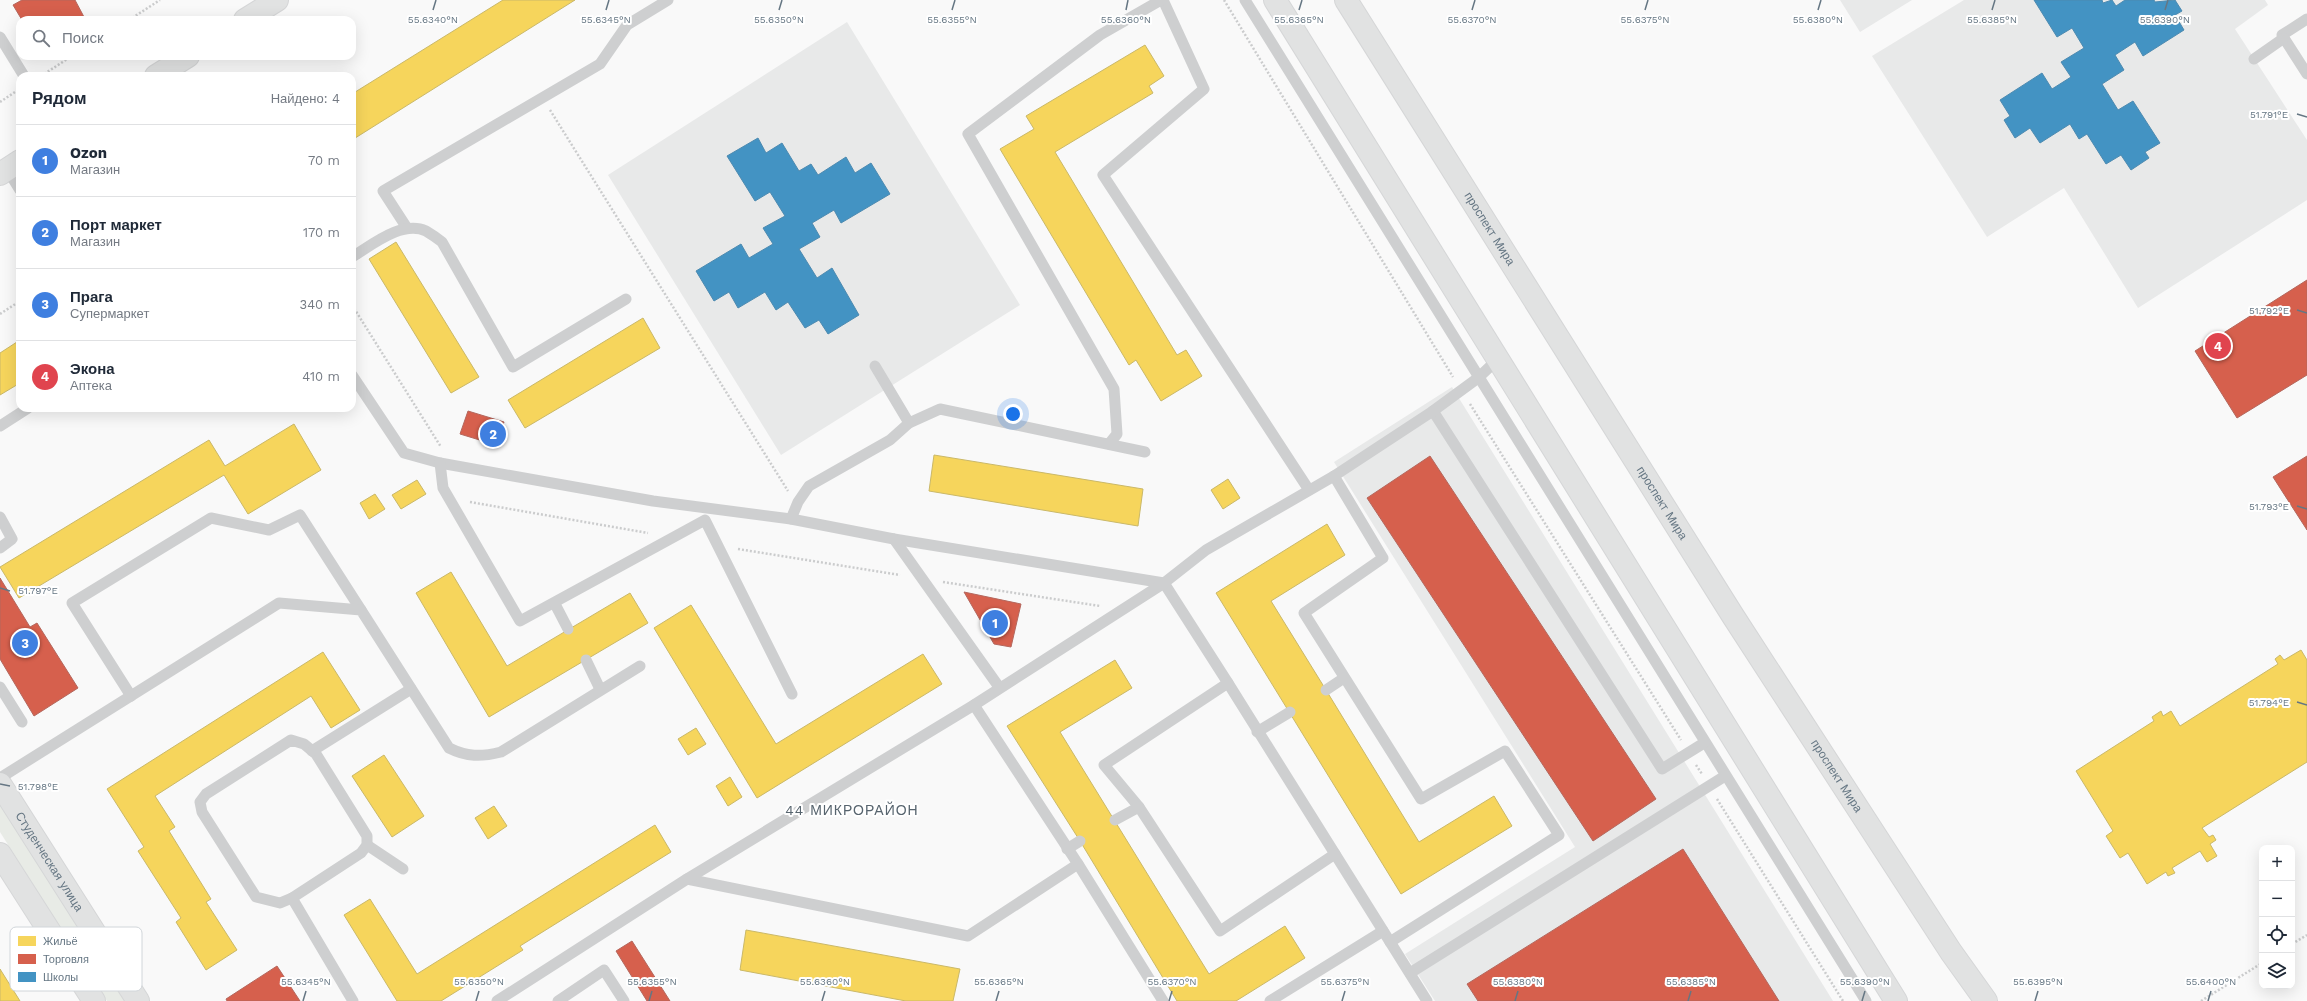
<!DOCTYPE html>
<html lang="ru">
<head>
<meta charset="utf-8">
<style>
	:root { --surface:#fff; --page:#f2f2f3; --text:#1f2937; --muted:#747a83; --line:#e0e1e3; --accent:#56606c }
	body { margin:0; font-family:"Work Sans",sans-serif; background:var(--page); color:var(--text) }
	.controls { position:absolute; right:12px; bottom:12px; display:grid; overflow:hidden; border-radius:8px; box-shadow:0 4px 16px #0002 }
	.controls button { width:36px; height:36px; display:grid; place-items:center; padding:0; border:0; border-bottom:1px solid var(--line); background:var(--surface); color:var(--text); font:20px sans-serif }
	.you { position:absolute; left:1013px; top:414px; width:14px; height:14px; margin:-10px; border:3px solid #fff; border-radius:50%; background:#1a73e8; box-shadow:0 0 0 6px #1a73e833 }
	.badge { display:grid; place-items:center; width:26px; height:26px; border-radius:50%; background:var(--accent); color:#fff; font-size:13px; font-weight:700 }
	.pin { position:absolute; translate:-50% -50%; border:2px solid #fff; box-shadow:0 1px 4px #0006 }
	.list { margin:0; padding:0; list-style:none }
	h2 { display:flex; justify-content:space-between; align-items:center; height:52px; margin:0; padding:0 16px; font-size:17px }
	h2 small { font-size:13px; font-weight:400; color:var(--muted) }
	.list li { display:grid; grid-template-columns:26px 1fr auto; gap:12px; align-items:center; box-sizing:border-box; height:72px; padding:0 16px; border-top:1px solid var(--line) }
	.list b { display:block; font-size:15px; white-space:nowrap }
	.list p { margin:0; font-size:13px; white-space:nowrap; color:var(--muted) }
	.list em { font-size:13px; font-style:normal; color:var(--muted) }
	.icon { flex:none; width:22px; height:22px; fill:none; stroke:currentColor; stroke-width:2; stroke-linecap:round; stroke-linejoin:round }
	.map { position:relative; flex:none; width:2307px; height:1001px; overflow:hidden }
	.search { position:absolute; background:var(--surface); box-shadow:0 4px 16px #0002; left:16px; top:16px; width:340px; height:44px; display:flex; align-items:center; gap:10px; box-sizing:border-box; padding:0 14px; border-radius:12px; color:var(--muted); font-size:15px }
	.panel { position:absolute; background:var(--surface); box-shadow:0 4px 16px #0002; left:16px; top:72px; width:340px; height:340px; border-radius:12px }
	.map>svg:first-child { display:block }
	.built { fill:#e8e9e9 }
	.green { fill:#e8ebe6 }
	.homes { fill:#f6d55c; stroke:#cab868 }
	.shops { fill:#d6604d; stroke:#b4675d }
	.schools { fill:#4393c3; stroke:#4d8ab0 }
	.lines { fill:none; stroke-linecap:round; stroke-linejoin:round }
	.secondary-casing { stroke:#d5d6d7; stroke-width:24 }
	.path { stroke:#cbcccd; stroke-width:2.5; stroke-dasharray:2 2; stroke-linecap:butt }
	.lane { stroke:#cecfd0; stroke-width:11 }
	.secondary { stroke:#e1e2e2; stroke-width:22 }
	.ticks { fill:none; stroke:#657683; stroke-width:1.5 }
	.labels { text-anchor:middle; stroke-width:4; stroke-linejoin:round; paint-order:stroke }
	.street-label { font-size:12px; fill:#657683; stroke:#fff }
	.quarter-label { font-size:14px; letter-spacing:1px; fill:#57646e; stroke:#fff }
	.key { fill:#fff; stroke:#d1d6da; stroke-width:1 }
	.key-label { font-size:11px; fill:#657683 }
	.ticks-label { font-size:10px; text-anchor:middle; fill:#657683; stroke:#fff; stroke-width:4; stroke-linejoin:round; paint-order:stroke }
</style>
</head>
<body>
<div class="map">
<svg width="2307" height="1001" viewBox="0 0 2307 1001">
	<rect width="100%" height="100%" fill="#f9f9f9"/>
	<g class="built">
		<polygon points="1840,0 1912,0 1860,32"/>
		<polygon points="1964,0 2265,0 2268,5 2235,29 2307,140 2307,200 2138,308 2064,188 1987,237 1872,56"/>
		<polygon points="847,22 1020,305 781,455 608,175"/>
		<polygon points="1452,387 1833,1001 1435,1001 1405,954 1575,847 1334,462"/>
	</g>
	<polygon class="green" points="0,801 127,1001 107,1001 0,832"/>
	<g class="homes">
		<polygon points="503,0 575,0 352,140 352,94"/>
		<polygon points="1145,45 1164,76 1149,86 1153,93 1055,152 1177,355 1186,350 1202,376 1161,401 1136,360 1129,365 1000,149 1034,129 1026,116"/>
		<polygon points="396,242 479,377 451,393 369,259"/>
		<polygon points="643,318 660,348 525,428 508,400"/>
		<polygon points="20,340 20,383 0,395 0,353"/>
		<polygon points="294,424 321,470 248,514 224,475 19,598 0,567 209,440 225,466"/>
		<polygon points="934,455 1143,489 1138,526 929,491"/>
		<polygon points="1228,479 1240,498 1223,509 1211,490"/>
		<polygon points="417,480 426,494 401,509 392,495"/>
		<polygon points="375,494 385,509 369,519 360,503"/>
		<polygon points="1327,524 1345,555 1271,601 1326,690 1419,842 1494,796 1512,826 1401,894 1216,593"/>
		<polygon points="451,572 507,666 630,593 648,623 489,717 416,593"/>
		<polygon points="691,605 776,744 923,654 942,684 757,798 654,628"/>
		<polygon points="2301,650 2307,660 2307,762 2202,828 2209,837 2213,835 2216,840 2210,844 2217,856 2207,862 2200,851 2172,868 2175,873 2168,876 2166,872 2147,884 2128,853 2120,858 2106,836 2113,831 2076,771 2154,721 2152,717 2161,711 2163,716 2171,711 2180,726 2278,664 2275,659 2280,655 2284,660"/>
		<polygon points="323,652 360,710 331,728 311,696 155,796 175,827 169,831 211,899 206,902 237,950 206,970 176,922 181,918 138,851 144,847 107,789"/>
		<polygon points="1115,660 1132,688 1060,732 1209,974 1285,926 1305,958 1236,1001 1177,1001 1080,841 1007,726"/>
		<polygon points="696,728 706,744 688,755 678,739"/>
		<polygon points="384,755 424,816 392,837 352,776"/>
		<polygon points="730,777 742,797 728,806 716,786"/>
		<polygon points="494,806 507,826 488,839 475,818"/>
		<polygon points="655,825 671,852 520,946 523,950 441,1001 397,1001 344,915 370,899 417,974"/>
		<polygon points="746,930 960,969 953,1001 906,1001 740,970"/>
		<polygon points="0,969 20,1001 0,1001"/>
	</g>
	<g class="shops">
		<polygon points="22,0 75,0 84,17 79,20 22,20 13,5"/>
		<polygon points="2307,280 2307,375 2237,418 2195,351"/>
		<polygon points="468,411 504,422 496,445 460,434"/>
		<polygon points="1430,456 1656,799 1593,841 1367,498"/>
		<polygon points="2307,456 2307,530 2273,477"/>
		<polygon points="0,578 30,627 37,623 78,688 34,716 0,659"/>
		<polygon points="964,592 1021,604 1011,647 994,644"/>
		<polygon points="1683,849 1779,1001 1478,1001 1467,984"/>
		<polygon points="632,941 670,1001 647,1001 616,951"/>
		<polygon points="277,966 300,1001 227,1001 226,999"/>
	</g>
	<g class="schools">
		<polygon points="2034,0 2102,0 2103,3 2112,0 2116,6 2125,0 2154,0 2155,2 2175,0 2182,11 2175,15 2184,30 2143,56 2135,42 2115,55 2124,70 2102,84 2118,110 2133,101 2160,143 2145,152 2149,158 2131,170 2121,155 2106,164 2087,134 2079,139 2070,124 2040,143 2030,128 2015,138 2004,120 2010,116 2000,100 2042,73 2052,89 2071,77 2061,62 2084,48 2072,28 2057,37"/>
		<polygon points="758,138 766,153 782,143 799,171 811,164 818,175 846,157 855,173 871,163 890,194 841,223 834,210 812,223 820,237 799,249 817,278 832,268 859,315 828,334 819,320 805,328 788,302 776,310 765,292 738,308 729,292 714,301 696,271 741,244 749,258 773,244 763,228 785,216 770,192 755,201 727,156"/>
	</g>
	<g class="lines">
		<defs>
			<g id="secondary">
				<polyline points="1275,0 1896,1001"/>
				<path id="s1" d="M1346 0 1733 616 1951 952 1986 1001"/>
				<polyline points="245,20 277,0"/>
				<polyline points="156,76 188,56"/>
				<polyline points="0,174 20,161"/>
				<path id="s2" d="M0 784 138 1001"/>
				<polyline points="0,854 94,1001"/>
			</g>
		</defs>
		<use href="#secondary" class="secondary-casing"/>
		<g class="path">
			<polyline points="1224,0 1453,377"/>
			<polyline points="129,20 160,0"/>
			<polyline points="41,76 72,56"/>
			<polyline points="0,102 18,90"/>
			<polyline points="550,110 788,491"/>
			<polyline points="352,305 441,447"/>
			<polyline points="0,314 20,301"/>
			<polyline points="1470,404 1681,740"/>
			<polyline points="470,502 648,533"/>
			<polyline points="738,549 900,575"/>
			<polyline points="943,582 1100,606"/>
			<polyline points="1696,765 1702,774"/>
			<polyline points="1717,799 1843,1001"/>
			<polyline points="2292,944 2307,935"/>
			<polyline points="2201,1001 2262,963"/>
		</g>
		<g class="lane">
			<polyline points="1163,0 1204,89 1103,175 1309,490"/>
			<polyline points="1245,0 1866,1001"/>
			<polyline points="2307,19 2282,35 2307,74"/>
			<polyline points="0,37 24,76"/>
			<polyline points="2254,59 2284,38"/>
			<polyline points="7,169 20,190"/>
			<polyline points="407,228 383,191 600,64 627,25 668,0"/>
			<path d="M352 257C372 245 402 220 426 231 431 234 437 238 442 242L513 367 626 299"/>
			<polyline points="875,366 909,423"/>
			<polyline points="352,375 404,453 440,463 653,501 791,519 894,539 1164,583 1228,683 1427,1001"/>
			<polyline points="1433,411 1662,769 1704,743"/>
			<polyline points="0,426 28,408"/>
			<polyline points="1109,444 1117,434 1114,389 968,134 1100,35 1161,0"/>
			<polyline points="440,463 443,488 520,621 705,520 792,694"/>
			<polyline points="1334,476 1383,558 1304,613 1421,799 1505,751 1559,835 1390,942"/>
			<polyline points="0,517 12,539 0,548"/>
			<polyline points="791,519 798,502 809,486 890,440 909,423 940,409 1145,452"/>
			<polyline points="894,539 999,687"/>
			<polyline points="555,604 568,629"/>
			<polyline points="586,660 600,689"/>
			<polyline points="1228,683 1104,765 1139,807 1220,931 1335,854"/>
			<polyline points="0,687 22,722"/>
			<polyline points="1326,690 1344,678"/>
			<polyline points="131,696 72,603 211,518 269,530 300,515 361,610"/>
			<polyline points="974,705 1078,864 1163,1001"/>
			<polyline points="1257,732 1290,712"/>
			<polygon points="291,740 304,744 316,754 367,836 367,845 361,853 292,898 280,903 256,897 202,812 200,802 206,794"/>
			<polyline points="312,751 411,689"/>
			<path d="M0 778 279 603 361 610 449 748C467 757 481 757 501 752L640 666"/>
			<polyline points="1115,820 1139,807"/>
			<polyline points="367,845 403,869"/>
			<polyline points="1067,849 1080,841"/>
			<polyline points="687,879 968,936 1078,864"/>
			<polyline points="292,898 353,1001"/>
			<polyline points="1410,973 1725,776"/>
			<polyline points="497,1001 687,879 974,705 1164,583 1206,550 1334,476 1433,411 1478,378 1498,359"/>
			<polyline points="558,1001 604,970 624,1001"/>
			<polyline points="1270,1001 1383,931"/>
		</g>
		<use href="#secondary" class="secondary"/>
	</g>
	<path class="ticks" d="M433 10 436 0M606 10 609 0M779 10 782 0M952 10 955 0M1126 10 1128 0M1299 10 1302 0M1472 10 1475 0M1645 10 1648 0M1818 10 1821 0M1992 10 1995 0M2165 10 2168 0M2297 114 2307 117M2297 310 2307 313M2297 506 2307 509M0 588 10 591M2297 702 2307 705M0 784 10 786M303 1001 306 991M476 1001 479 991M649 1001 652 991M822 1001 825 991M996 1001 999 991M1169 1001 1172 991M1342 1001 1345 991M1515 1001 1518 991M1688 1001 1691 991M1862 1001 1865 991M2035 1001 2038 991M2208 1001 2211 991"/>
	<g class="labels">
		<g class="street-label">
			<text dy="4" stroke="none"><textPath href="#s1" startOffset="270">проспект Мира</textPath></text>
			<text dy="4" stroke="none"><textPath href="#s1" startOffset="594">проспект Мира</textPath></text>
			<text dy="4" stroke="none"><textPath href="#s1" startOffset="918">проспект Мира</textPath></text>
			<text dy="4" stroke="none"><textPath href="#s2" startOffset="92">Студенческая улица</textPath></text>
		</g>
		<g class="quarter-label">
			<text x="852" y="815">44 МИКРОРАЙОН</text>
		</g>
	</g>
	<rect x="10" y="927" width="132" height="64" rx="6" class="key"/>
	<rect x="18" y="936" width="18" height="10" fill="#f6d55c"/>
	<rect x="18" y="954" width="18" height="10" fill="#d6604d"/>
	<rect x="18" y="972" width="18" height="10" fill="#4393c3"/>
	<g class="key-label">
		<text x="43" y="945">Жильё</text>
		<text x="43" y="963">Торговля</text>
		<text x="43" y="981">Школы</text>
	</g>
	<g class="ticks-label">
		<text x="433" y="23">55.6340°N</text>
		<text x="606" y="23">55.6345°N</text>
		<text x="779" y="23">55.6350°N</text>
		<text x="952" y="23">55.6355°N</text>
		<text x="1126" y="23">55.6360°N</text>
		<text x="1299" y="23">55.6365°N</text>
		<text x="1472" y="23">55.6370°N</text>
		<text x="1645" y="23">55.6375°N</text>
		<text x="1818" y="23">55.6380°N</text>
		<text x="1992" y="23">55.6385°N</text>
		<text x="2165" y="23">55.6390°N</text>
		<text x="2269" y="118">51.791°E</text>
		<text x="2269" y="314">51.792°E</text>
		<text x="2269" y="510">51.793°E</text>
		<text x="38" y="594">51.797°E</text>
		<text x="2269" y="706">51.794°E</text>
		<text x="38" y="790">51.798°E</text>
		<text x="306" y="985">55.6345°N</text>
		<text x="479" y="985">55.6350°N</text>
		<text x="652" y="985">55.6355°N</text>
		<text x="825" y="985">55.6360°N</text>
		<text x="999" y="985">55.6365°N</text>
		<text x="1172" y="985">55.6370°N</text>
		<text x="1345" y="985">55.6375°N</text>
		<text x="1518" y="985">55.6380°N</text>
		<text x="1691" y="985">55.6385°N</text>
		<text x="1865" y="985">55.6390°N</text>
		<text x="2038" y="985">55.6395°N</text>
		<text x="2211" y="985">55.6400°N</text>
	</g>
</svg>
<div class="controls">
<button>+</button>
<button>−</button>
<button><svg class="icon" aria-label="locate" viewBox="0 0 24 24"><circle cx="12" cy="12" r="6"/><path d="M12 2v4M12 18v4M2 12h4M18 12h4"/></svg></button>
<button><svg class="icon" aria-label="layers" viewBox="0 0 24 24"><path d="M12 4l9 5-9 5-9-5zM3 14l9 5 9-5"/></svg></button>
</div>
<div class="you"></div>
<div class="pin badge" style="left:995px;top:623px;background:#3f7fe0">1</div>
<div class="pin badge" style="left:493px;top:434px;background:#3f7fe0">2</div>
<div class="pin badge" style="left:25px;top:643px;background:#3f7fe0">3</div>
<div class="pin badge" style="left:2218px;top:346px;background:#e0444e">4</div>
<div class="search"><svg class="icon" aria-label="search" viewBox="0 0 24 24"><circle cx="10" cy="10" r="6"/><path d="M15 15l6 6"/></svg>Поиск</div>
<section class="panel">
<h2>Рядом<small>Найдено: 4</small></h2>
<ul class="list">
<li><span class="badge" style="background:#3f7fe0">1</span><div><b>Ozon</b><p>Магазин</p></div><em>70 m</em></li>
<li><span class="badge" style="background:#3f7fe0">2</span><div><b>Порт маркет</b><p>Магазин</p></div><em>170 m</em></li>
<li><span class="badge" style="background:#3f7fe0">3</span><div><b>Прага</b><p>Супермаркет</p></div><em>340 m</em></li>
<li><span class="badge" style="background:#e0444e">4</span><div><b>Экона</b><p>Аптека</p></div><em>410 m</em></li>
</ul>
</section>
</div>
</body>
</html>
